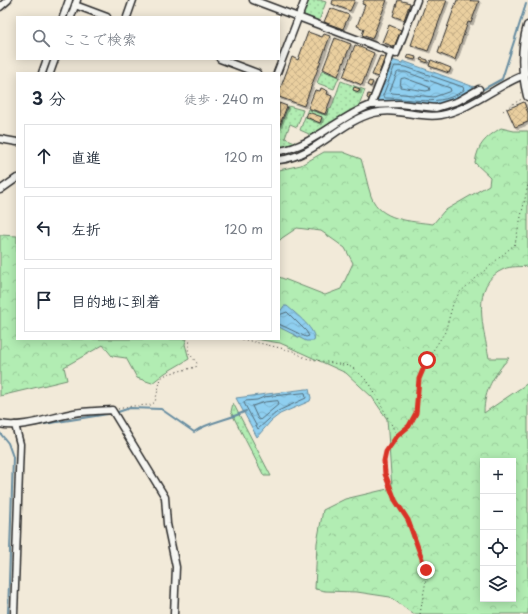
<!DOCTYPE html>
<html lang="ja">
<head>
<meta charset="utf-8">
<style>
	:root { --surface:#fff; --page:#f6f6f7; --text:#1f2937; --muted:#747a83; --line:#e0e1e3 }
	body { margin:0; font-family:"Playpen Sans","Klee One",sans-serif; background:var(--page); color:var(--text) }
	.controls { position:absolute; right:12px; bottom:12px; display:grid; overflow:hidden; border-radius:0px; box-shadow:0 2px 10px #0003 }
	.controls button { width:36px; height:36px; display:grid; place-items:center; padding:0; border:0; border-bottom:1px solid var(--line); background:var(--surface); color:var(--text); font:20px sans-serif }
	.stop { position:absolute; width:12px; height:12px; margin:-9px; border:3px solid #d93025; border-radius:50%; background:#fff }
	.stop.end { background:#d93025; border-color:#fff; box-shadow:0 1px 4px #0008 }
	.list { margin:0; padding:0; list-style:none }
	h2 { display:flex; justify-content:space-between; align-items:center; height:52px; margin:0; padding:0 16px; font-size:17px }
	h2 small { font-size:13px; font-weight:400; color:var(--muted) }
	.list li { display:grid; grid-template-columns:26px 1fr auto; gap:12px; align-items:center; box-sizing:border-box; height:64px; margin:0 8px 8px; padding:0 8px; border:1px solid var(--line); border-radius:0px }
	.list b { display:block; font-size:15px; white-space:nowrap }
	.list em { font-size:13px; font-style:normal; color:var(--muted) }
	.icon { flex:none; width:22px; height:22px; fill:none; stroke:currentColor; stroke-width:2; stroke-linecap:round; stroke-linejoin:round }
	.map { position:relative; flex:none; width:528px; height:614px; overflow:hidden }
	.search { position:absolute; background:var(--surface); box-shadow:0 2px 10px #0003; left:16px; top:16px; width:264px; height:44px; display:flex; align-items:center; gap:10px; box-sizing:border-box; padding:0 14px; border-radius:0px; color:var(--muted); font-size:15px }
	.panel { position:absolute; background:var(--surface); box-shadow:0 2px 10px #0003; left:16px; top:72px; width:264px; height:268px; border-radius:0px }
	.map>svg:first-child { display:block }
	.grass { fill:url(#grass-dots); stroke:#6e8c6f }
	.forest { fill:url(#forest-crowns); stroke:#6e8c6f; fill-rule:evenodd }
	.water { fill:url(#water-waves); stroke:#678da1 }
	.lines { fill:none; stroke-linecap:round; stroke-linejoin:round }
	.shore { stroke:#536d7a; stroke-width:1 }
	.stream { stroke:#678da1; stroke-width:2 }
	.building { fill:url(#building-cross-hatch); stroke:#2b2b2b; filter:url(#shadow) }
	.minor-casing { stroke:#2b2b2b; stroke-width:9 }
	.major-casing { stroke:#2b2b2b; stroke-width:11 }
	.path { stroke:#2b2b2b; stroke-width:1; stroke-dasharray:1 3; stroke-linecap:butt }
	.minor { stroke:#f6f6f2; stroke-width:6 }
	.major { stroke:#f6f6f2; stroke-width:8 }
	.route { stroke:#d93025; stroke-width:5 }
</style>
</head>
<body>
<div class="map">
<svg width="528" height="614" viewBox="0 0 528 614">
	<defs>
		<pattern id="grass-dots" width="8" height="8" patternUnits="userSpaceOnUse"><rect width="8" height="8" fill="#b2edb3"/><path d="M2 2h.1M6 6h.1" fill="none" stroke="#99cb9a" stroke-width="1.8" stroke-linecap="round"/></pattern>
		<pattern id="forest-crowns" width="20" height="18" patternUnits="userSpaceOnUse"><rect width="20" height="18" fill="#b2edb3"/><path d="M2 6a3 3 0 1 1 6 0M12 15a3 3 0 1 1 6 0" fill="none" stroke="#99cb9a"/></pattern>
		<pattern id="water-waves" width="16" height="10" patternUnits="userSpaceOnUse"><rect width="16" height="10" fill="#8fcff0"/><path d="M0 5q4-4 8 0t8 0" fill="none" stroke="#7cb2ce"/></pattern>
		<pattern id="building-cross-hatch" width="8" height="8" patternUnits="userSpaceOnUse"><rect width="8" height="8" fill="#eacf9f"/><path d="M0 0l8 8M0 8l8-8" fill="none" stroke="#c9b289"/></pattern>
		<filter id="shadow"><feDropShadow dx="2" dy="2" stdDeviation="0" flood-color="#0004"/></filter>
	</defs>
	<rect width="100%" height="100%" fill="#f2ead9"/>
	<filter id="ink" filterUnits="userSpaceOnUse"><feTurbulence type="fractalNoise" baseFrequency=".025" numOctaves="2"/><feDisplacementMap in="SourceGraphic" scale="8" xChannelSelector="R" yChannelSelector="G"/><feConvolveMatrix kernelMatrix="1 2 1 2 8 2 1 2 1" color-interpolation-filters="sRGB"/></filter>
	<g filter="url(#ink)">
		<g class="grass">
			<polygon points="307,0 320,0 326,2 319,21 302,14"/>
			<polygon points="322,70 339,77 334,89 317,83"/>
			<polygon points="341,81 365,90 359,106 308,139 309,134 300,130 308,109 326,115 329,108 331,109"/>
			<polygon points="288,106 303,110 297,127 290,124 285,138 295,142 296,144 279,149 279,130"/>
			<polygon points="233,403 271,476 264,476 231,412"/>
		</g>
		<g class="forest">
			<path d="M501 128 514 131H528V266C521 267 510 266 504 269 469 284 484 330 489 358H509C494 375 484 390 484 413L528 383V614H413L390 597 357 592 325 591 315 589 317 543 323 510 345 499 392 488 387 419 372 397 346 373 280 343 255 339H279V277L325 295 341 289 353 263 345 248 321 231 297 228 282 238 279 241V170L301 165 324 152H343L361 159C365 171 367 184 371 196 380 221 411 221 433 224L444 211 489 185 490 177 475 163C478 144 485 138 501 128ZM483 461H513V599H483Z"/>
			<polygon points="0,235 17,236 17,339 187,339 185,344 189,359 165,373 152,383 137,378 126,358 112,356 103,345 64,367 67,380 0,396"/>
		</g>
		<g class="water">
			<polygon points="392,60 402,63 403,61 477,88 454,100 435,106 376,103"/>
			<path d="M284 306H287C295 313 318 331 314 341H306L279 327V313Z"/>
			<polygon points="306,389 309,389 311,398 310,401 280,414 271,421 257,437 236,398"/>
		</g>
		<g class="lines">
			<g class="shore">
				<path d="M395 66 406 67 463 87 464 90C440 108 412 98 384 98L383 96Z"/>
				<polygon points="399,72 406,72 450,88 451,91 434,97 392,93 390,91 397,73"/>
				<polygon points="405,78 429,87 430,90 426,91 400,87 401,79"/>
				<polyline points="279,315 287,312 306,331 309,336 306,337 279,324"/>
				<polygon points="305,393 306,398 278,411 258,429 244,403 245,401 257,400 264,397"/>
				<polygon points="278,401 279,404 260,420 258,419 252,406 265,402"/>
			</g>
			<g class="stream">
				<polyline points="480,91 502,79 526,4"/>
				<polyline points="279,154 290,152 308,144"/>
				<path d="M118 412 130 408 161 409 194 432C210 421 229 420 246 411"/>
				<polyline points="32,426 108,414"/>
				<polyline points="0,433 8,443 13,457 8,614"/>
			</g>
		</g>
		<g class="building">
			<polygon points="333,0 355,0 350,11 332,4"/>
			<polygon points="364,0 387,0 372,39 362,35 364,29 357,26 365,5 362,4"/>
			<polygon points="398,0 410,3 404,20 393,16"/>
			<polygon points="427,0 447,0 428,51 411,45"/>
			<polygon points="457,0 479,1 471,23 468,22 455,60 438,53"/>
			<polygon points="330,8 349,15 343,29 324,22"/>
			<polygon points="389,25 401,30 394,47 382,42"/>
			<polygon points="308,32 322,37 324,34 330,36 304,106 279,97 279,92 292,57 298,60"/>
			<polygon points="335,38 351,44 338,76 323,69"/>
			<polygon points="355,45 374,53 362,85 343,77"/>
			<polygon points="409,55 416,57 415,60 407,58"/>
			<polygon points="380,56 385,57 378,77 372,75"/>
			<polygon points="421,58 428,60 428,63 420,60"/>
			<polygon points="431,60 451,68 449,73 429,66"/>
			<polygon points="369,81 373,82 371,87 367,85"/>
			<polygon points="354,87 360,89 359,92 353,90"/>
			<polygon points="321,88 328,91 327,94 332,96 325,114 308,108 315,90 320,91"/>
			<polygon points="368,94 372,95 370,100 367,98"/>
			<polygon points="524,102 528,113 528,122 515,127 507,109"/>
			<polygon points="279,103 287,106 279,127"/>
			<polygon points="308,112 322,117 320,123 306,117"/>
		</g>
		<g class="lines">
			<defs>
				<g id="minor">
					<polyline points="253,0 396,54 417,0"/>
					<polyline points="75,5 107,17"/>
					<polyline points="0,7 8,0"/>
					<polyline points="63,17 69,0"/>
					<polyline points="71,17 77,0"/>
					<polyline points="127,17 133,0"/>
					<polyline points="220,59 257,73"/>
					<polyline points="42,73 47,59"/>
					<polyline points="50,73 55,59"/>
					<polyline points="277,73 305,0"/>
					<polyline points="371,105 399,104 436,108 458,101 479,89"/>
					<polyline points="0,139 17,142"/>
					<path d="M279 151C314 146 339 116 371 105L392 52"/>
					<path d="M279 160C316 156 339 122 374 113 397 107 419 119 441 115 471 109 496 86 524 75"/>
					<polyline points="0,190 17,178"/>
					<path d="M0 424C22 429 52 417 74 413 86 411 99 411 112 410L165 497 167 524 176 567 174 614"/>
					<polyline points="14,614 20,444 15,425"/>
				</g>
				<path id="major" d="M528 26C521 50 522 72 528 96"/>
			</defs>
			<use href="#minor" class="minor-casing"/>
			<use href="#major" class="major-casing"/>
			<g class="path">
				<polyline points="503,111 511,105 522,99"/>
				<polyline points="242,339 293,351 305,358 349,366 356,370 370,384 397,435"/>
				<polyline points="118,409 132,406 151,405 155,402 161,378 167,374 196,367 197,363 188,352 190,339"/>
				<polyline points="420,614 426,580 424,560 411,532 408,520 395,500 389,486 384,461 386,452 397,436 409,425 416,413 419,379 427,360 445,332 453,304 459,293 515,244 528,185"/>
			</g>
			<use href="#minor" class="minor"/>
			<use href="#major" class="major"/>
		</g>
	</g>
	<g class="lines" filter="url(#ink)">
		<polyline class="route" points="426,570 408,520 395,500 385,474 384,461 386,452 397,436 409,426 416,413 419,379 427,360"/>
	</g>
</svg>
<div class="controls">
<button>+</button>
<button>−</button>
<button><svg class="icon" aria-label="locate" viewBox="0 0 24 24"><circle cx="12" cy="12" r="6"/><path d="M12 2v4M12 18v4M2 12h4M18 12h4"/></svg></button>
<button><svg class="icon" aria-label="layers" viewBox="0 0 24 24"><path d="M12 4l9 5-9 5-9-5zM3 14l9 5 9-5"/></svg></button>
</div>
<div class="stop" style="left:427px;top:360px"></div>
<div class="stop end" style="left:426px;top:570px"></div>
<div class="search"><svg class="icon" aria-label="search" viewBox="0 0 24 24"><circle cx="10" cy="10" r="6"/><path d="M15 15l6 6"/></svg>ここで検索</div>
<section class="panel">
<h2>3 分<small>徒歩 · 240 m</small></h2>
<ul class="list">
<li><svg class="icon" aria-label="ahead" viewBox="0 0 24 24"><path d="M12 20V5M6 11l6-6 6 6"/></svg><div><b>直進</b></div><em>120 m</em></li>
<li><svg class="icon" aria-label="left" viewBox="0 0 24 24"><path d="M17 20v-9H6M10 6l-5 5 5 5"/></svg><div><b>左折</b></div><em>120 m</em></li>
<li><svg class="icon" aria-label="arrive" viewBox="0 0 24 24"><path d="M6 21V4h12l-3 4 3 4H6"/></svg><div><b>目的地に到着</b></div></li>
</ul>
</section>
</div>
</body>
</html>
